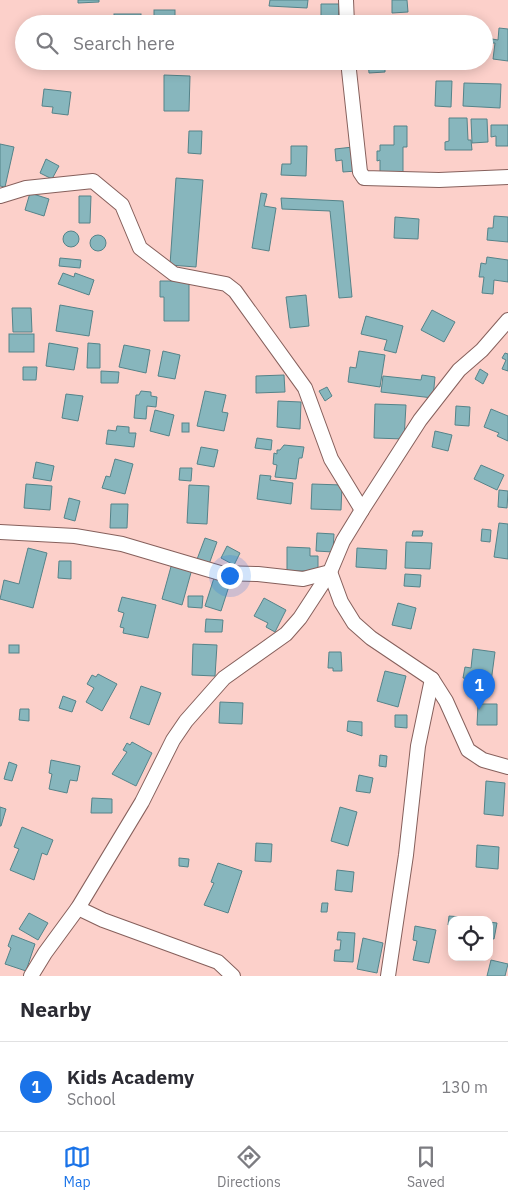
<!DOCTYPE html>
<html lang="en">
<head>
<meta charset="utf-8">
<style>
	:root { --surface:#fff; --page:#f7f7f7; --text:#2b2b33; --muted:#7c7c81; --line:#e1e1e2; --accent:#1a73e8 }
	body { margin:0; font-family:"IBM Plex Sans",sans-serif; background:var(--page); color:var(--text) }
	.controls { position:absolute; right:15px; bottom:15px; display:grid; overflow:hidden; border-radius:10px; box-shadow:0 2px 12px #0003 }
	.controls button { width:45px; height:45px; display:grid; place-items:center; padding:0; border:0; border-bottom:1px solid var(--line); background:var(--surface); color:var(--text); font:25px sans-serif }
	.you { position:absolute; left:229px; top:575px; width:18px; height:18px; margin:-12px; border:4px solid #fff; border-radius:50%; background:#1a73e8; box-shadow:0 0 0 8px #1a73e833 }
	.badge { display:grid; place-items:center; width:32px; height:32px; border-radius:50%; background:var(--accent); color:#fff; font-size:16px; font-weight:700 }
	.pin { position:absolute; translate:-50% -41px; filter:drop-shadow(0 1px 2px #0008) }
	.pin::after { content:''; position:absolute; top:26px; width:18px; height:15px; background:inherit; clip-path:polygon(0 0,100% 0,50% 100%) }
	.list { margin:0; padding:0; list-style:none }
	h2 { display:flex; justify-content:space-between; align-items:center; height:65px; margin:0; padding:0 20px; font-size:21px }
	h2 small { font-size:16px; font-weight:400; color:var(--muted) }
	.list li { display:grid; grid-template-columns:32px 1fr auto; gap:15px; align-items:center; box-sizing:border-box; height:90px; padding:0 20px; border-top:1px solid var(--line) }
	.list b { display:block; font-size:19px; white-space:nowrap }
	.list p { margin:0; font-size:16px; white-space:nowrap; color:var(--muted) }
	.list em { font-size:16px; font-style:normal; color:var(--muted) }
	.icon { flex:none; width:28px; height:28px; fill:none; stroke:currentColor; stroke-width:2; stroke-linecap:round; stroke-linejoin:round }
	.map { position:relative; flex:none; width:508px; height:976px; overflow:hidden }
	.search { position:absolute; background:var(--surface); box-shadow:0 2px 12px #0003; left:15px; right:15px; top:15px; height:55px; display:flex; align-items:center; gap:12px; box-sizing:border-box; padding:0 18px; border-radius:28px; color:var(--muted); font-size:19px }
	.sheet { height:155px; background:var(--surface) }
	nav { display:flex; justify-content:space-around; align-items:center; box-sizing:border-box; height:70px; border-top:1px solid var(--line); background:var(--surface); font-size:14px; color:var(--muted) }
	nav a { display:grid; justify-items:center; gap:2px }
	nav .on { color:var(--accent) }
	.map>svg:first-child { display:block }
	.building { fill:#87b6bd; stroke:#558389 }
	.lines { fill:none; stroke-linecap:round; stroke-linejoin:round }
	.minor-casing { stroke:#86605c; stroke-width:16 }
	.minor { stroke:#fff; stroke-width:14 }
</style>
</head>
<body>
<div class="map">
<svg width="508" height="976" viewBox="0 0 508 976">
	<rect width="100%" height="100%" fill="#fcd0ca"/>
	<g class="building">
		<polygon points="78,0 99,0 99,2 78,3"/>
		<polygon points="270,0 308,0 307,8 269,6"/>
		<polygon points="392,0 407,0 408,12 392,13"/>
		<polygon points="321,4 339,4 338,24 316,24 321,23"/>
		<rect x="154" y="10" width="21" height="14"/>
		<rect x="114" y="14" width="27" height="10"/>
		<rect x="30" y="19" width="11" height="5"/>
		<polygon points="499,28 508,29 508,61 493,59 495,43 491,43 492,39 498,40"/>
		<polygon points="368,61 385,61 385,72 369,73"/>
		<polygon points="427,61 457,61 457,64"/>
		<polygon points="164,75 190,76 189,111 164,111"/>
		<polygon points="436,81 452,81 451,107 435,106"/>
		<polygon points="464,83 501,84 500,108 463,106"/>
		<polygon points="44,89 71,92 68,115 52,113 53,107 42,106"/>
		<polygon points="449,118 467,118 468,140 471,140 472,150 445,150 445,142 449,141"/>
		<polygon points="471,119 487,119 488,142 472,143"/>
		<polygon points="491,125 508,125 508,146 496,146 496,136 491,137"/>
		<polygon points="394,126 407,126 407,147 403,147 403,173 380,173 380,160 377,161 377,151 380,151 380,145 394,145"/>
		<polygon points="189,131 202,131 201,154 188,153"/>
		<polygon points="0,144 14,147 5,187 0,186"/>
		<polygon points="291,146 307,146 306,176 281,175 282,164 291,164"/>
		<polygon points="353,147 356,171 343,172 342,160 336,161 335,149"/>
		<polygon points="46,159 59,166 52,179 40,173"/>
		<polygon points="176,178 203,180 196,267 170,265"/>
		<polygon points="30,193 49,199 44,216 25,210"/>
		<polygon points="261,193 267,194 264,206 276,208 269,251 252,248"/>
		<polygon points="79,196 91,196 90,223 79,223"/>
		<polygon points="281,198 343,201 352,297 339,298 330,211 282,209"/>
		<polygon points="494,216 508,217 508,242 487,240 488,228 493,228"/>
		<polygon points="395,217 419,219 418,239 394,238"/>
		<circle cx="71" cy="239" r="8"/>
		<circle cx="98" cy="243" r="8"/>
		<polygon points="487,257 508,260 508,282 494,280 493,294 482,293 484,277 479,277 481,263 486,264"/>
		<polygon points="60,258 81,260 80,268 59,266"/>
		<polygon points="63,273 74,277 75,273 94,280 89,295 58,284"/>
		<polygon points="160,281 189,281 189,321 164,321 164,297 160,297"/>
		<polygon points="306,295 309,326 290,328 286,297"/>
		<polygon points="60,305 93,311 89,336 56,331"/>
		<polygon points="12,308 31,308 32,332 13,332"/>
		<polygon points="432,310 455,322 444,342 421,330"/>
		<polygon points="366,316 403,326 396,353 384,350 387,340 361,334"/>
		<rect x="9" y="334" width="25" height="18"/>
		<polygon points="49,343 78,348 74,370 46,366"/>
		<polygon points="88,343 100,344 100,368 87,368"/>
		<polygon points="124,345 150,350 146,373 119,367"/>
		<polygon points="163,351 180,355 175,379 158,376"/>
		<polygon points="359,351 385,355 380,387 348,382 350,367 356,368"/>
		<polygon points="505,353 508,354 508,371 502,369 506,360 502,358"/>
		<polygon points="23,367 37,367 36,380 23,380"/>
		<polygon points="480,369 488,374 483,384 475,379"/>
		<polygon points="101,371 119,372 118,383 101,383"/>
		<polygon points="284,375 285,392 256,393 256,376"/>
		<polygon points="422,375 435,377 433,398 381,392 383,376 421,380"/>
		<polygon points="327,387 332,396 325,401 319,391"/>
		<polygon points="141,391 151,392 151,396 157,397 156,407 147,406 146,419 134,418 136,395 139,395"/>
		<polygon points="205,391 226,395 222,412 228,413 224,431 197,426"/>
		<polygon points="66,394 83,396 78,421 62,418"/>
		<polygon points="278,401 301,402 300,429 277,427"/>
		<polygon points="375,404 406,405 404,439 374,438"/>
		<polygon points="456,406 470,407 469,426 455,425"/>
		<polygon points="491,409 508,416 508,441 497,436 499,433 484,427"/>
		<polygon points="155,410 174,415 169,436 150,431"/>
		<rect x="182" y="423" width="7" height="9"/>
		<polygon points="117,426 129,427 129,433 136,433 134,447 106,444 108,430 116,431"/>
		<polygon points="435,431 452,435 448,451 432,447"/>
		<polygon points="257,438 272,440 271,450 255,448"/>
		<polygon points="284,445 304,447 302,458 299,458 296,479 275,477 277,465 273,464 274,453 277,454 277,450 280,450"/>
		<polygon points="201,447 218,450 214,467 197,464"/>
		<polygon points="115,459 133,464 125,494 102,488 106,476 110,477"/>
		<polygon points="36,462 54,466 51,481 33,478"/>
		<polygon points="481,465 504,475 497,490 474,479"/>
		<polygon points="180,468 192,468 191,481 179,480"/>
		<polygon points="260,475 271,476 270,480 293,483 291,504 257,499"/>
		<polygon points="26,484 52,486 50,510 24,508"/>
		<polygon points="312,484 342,485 341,510 311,509"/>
		<polygon points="189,485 209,486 207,524 187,523"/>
		<polygon points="499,490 508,491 507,508 498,507"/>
		<polygon points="69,498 80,501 75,521 64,518"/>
		<polygon points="111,504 128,504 127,528 110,528"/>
		<polygon points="499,523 508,524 508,559 494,557"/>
		<polygon points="482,529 491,530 490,542 481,541"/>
		<polygon points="413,531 423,531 422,536 412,536"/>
		<polygon points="317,533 334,534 333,552 316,551"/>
		<polygon points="205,538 217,542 208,567 196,562"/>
		<polygon points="406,542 432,543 430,569 405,568"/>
		<polygon points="227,546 240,553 234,565 221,558"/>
		<polygon points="287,547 310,548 310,556 318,556 318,571 287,571"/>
		<polygon points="28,548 47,553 33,608 0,599 4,580 19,584"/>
		<polygon points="357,548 387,550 386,569 356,567"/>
		<polygon points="59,561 71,561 71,579 58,578"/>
		<polygon points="172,563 192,569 182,605 162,599"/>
		<polygon points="405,574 421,575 420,587 404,586"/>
		<polygon points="214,578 230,583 221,611 205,606"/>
		<polygon points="188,596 203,596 202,608 188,607"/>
		<polygon points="122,597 156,605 148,638 123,633 124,628 120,627 124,613 118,611"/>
		<polygon points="264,598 286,610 275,632 266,627 268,623 254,616"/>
		<polygon points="398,603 416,608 411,629 392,625"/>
		<polygon points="206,619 223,620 222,632 205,632"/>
		<polygon points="193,644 217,645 215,676 192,675"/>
		<rect x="9" y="645" width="10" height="8"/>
		<polygon points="473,649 495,652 491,682 463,678 465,667 471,668"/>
		<polygon points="329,652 341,652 342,671 333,671 333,668 328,668"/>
		<polygon points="385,671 406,676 398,707 377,701"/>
		<polygon points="98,674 117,684 102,711 86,702 94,688 87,684 92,675 96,677"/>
		<polygon points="141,686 161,693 149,725 130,718"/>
		<polygon points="63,696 76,701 72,712 59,708"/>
		<polygon points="220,702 243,703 242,724 219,723"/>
		<polygon points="478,704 497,704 497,725 477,725"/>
		<polygon points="20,709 29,709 29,721 19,720"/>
		<polygon points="395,715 407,715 407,728 395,727"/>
		<polygon points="348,721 362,722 362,736 347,731"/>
		<polygon points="132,742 152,753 136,786 112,774 127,752 123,750 127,743 130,745"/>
		<polygon points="380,755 387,756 386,767 379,766"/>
		<polygon points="51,760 80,766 77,781 70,780 67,793 49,789 52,774 49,773"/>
		<polygon points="9,762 17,765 12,781 4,779"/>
		<polygon points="359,775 373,778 370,793 356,791"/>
		<polygon points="486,781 505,783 503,816 484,814"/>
		<polygon points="92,798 112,799 112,813 91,813"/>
		<polygon points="0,807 6,809 1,826 0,826"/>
		<polygon points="340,807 357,812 348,846 331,841"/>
		<polygon points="22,827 53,840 47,855 42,853 34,880 10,870 19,849 14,847"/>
		<polygon points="256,843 272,844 271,862 255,861"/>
		<polygon points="477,845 499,847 498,869 476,867"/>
		<polygon points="179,858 189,859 188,867 179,866"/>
		<polygon points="218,863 242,871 228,913 204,905 214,883 211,882"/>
		<polygon points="337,870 354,872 352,892 335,890"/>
		<polygon points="322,903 328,903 327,912 321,912"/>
		<polygon points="29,913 48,923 38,940 19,929"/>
		<polygon points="449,916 462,917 462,920 452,920 452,925 448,925"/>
		<polygon points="489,922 497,923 494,939 489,938"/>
		<polygon points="415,926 436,930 429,963 413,960 417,941 413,940"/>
		<polygon points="338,932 355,933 353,962 334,961 335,950 340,950 341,940 337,940"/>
		<polygon points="12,935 35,944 26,971 5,964 11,948 8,946"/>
		<polygon points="363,938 383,943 377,973 357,969"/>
		<polygon points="491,960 508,964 505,976 487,976"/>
	</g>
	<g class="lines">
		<defs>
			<g id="minor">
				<polyline points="346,0 347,24"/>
				<polyline points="348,61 360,172 364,178 439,180 508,177"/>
				<polyline points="0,196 26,188 93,181 122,205 140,248 174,274 226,284 235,291 305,388 331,459 362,510"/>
				<polyline points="0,532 75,536 122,544 220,573 258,574 303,579 330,572 341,602 354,623 371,638 432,679 446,701 468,750 483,760 508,767"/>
				<polyline points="78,908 103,920 218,962 233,976"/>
				<polyline points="31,976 45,953 78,908 142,802 173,740 186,721 224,678 286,634 300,618 330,572 343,541 362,510 420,420 459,370 482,350 508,320"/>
				<polyline points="388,976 406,855 418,746 432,679"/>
			</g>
		</defs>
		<use href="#minor" class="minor-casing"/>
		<use href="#minor" class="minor"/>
	</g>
</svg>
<div class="controls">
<button><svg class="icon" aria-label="locate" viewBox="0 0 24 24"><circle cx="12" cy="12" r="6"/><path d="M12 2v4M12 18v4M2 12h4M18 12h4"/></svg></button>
</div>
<div class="you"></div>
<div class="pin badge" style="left:479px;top:710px">1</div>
<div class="search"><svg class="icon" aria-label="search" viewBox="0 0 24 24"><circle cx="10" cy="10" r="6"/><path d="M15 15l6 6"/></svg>Search here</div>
</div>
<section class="sheet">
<h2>Nearby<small></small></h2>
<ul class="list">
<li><span class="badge">1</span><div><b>Kids Academy</b><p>School</p></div><em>130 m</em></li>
</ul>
</section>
<nav>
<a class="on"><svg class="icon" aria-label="map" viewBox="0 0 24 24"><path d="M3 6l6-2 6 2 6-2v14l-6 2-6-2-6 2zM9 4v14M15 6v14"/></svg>Map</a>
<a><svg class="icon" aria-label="directions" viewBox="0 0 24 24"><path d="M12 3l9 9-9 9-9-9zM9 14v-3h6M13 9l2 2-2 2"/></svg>Directions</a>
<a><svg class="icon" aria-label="saved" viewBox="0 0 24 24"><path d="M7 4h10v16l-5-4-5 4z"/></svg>Saved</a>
</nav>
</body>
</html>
